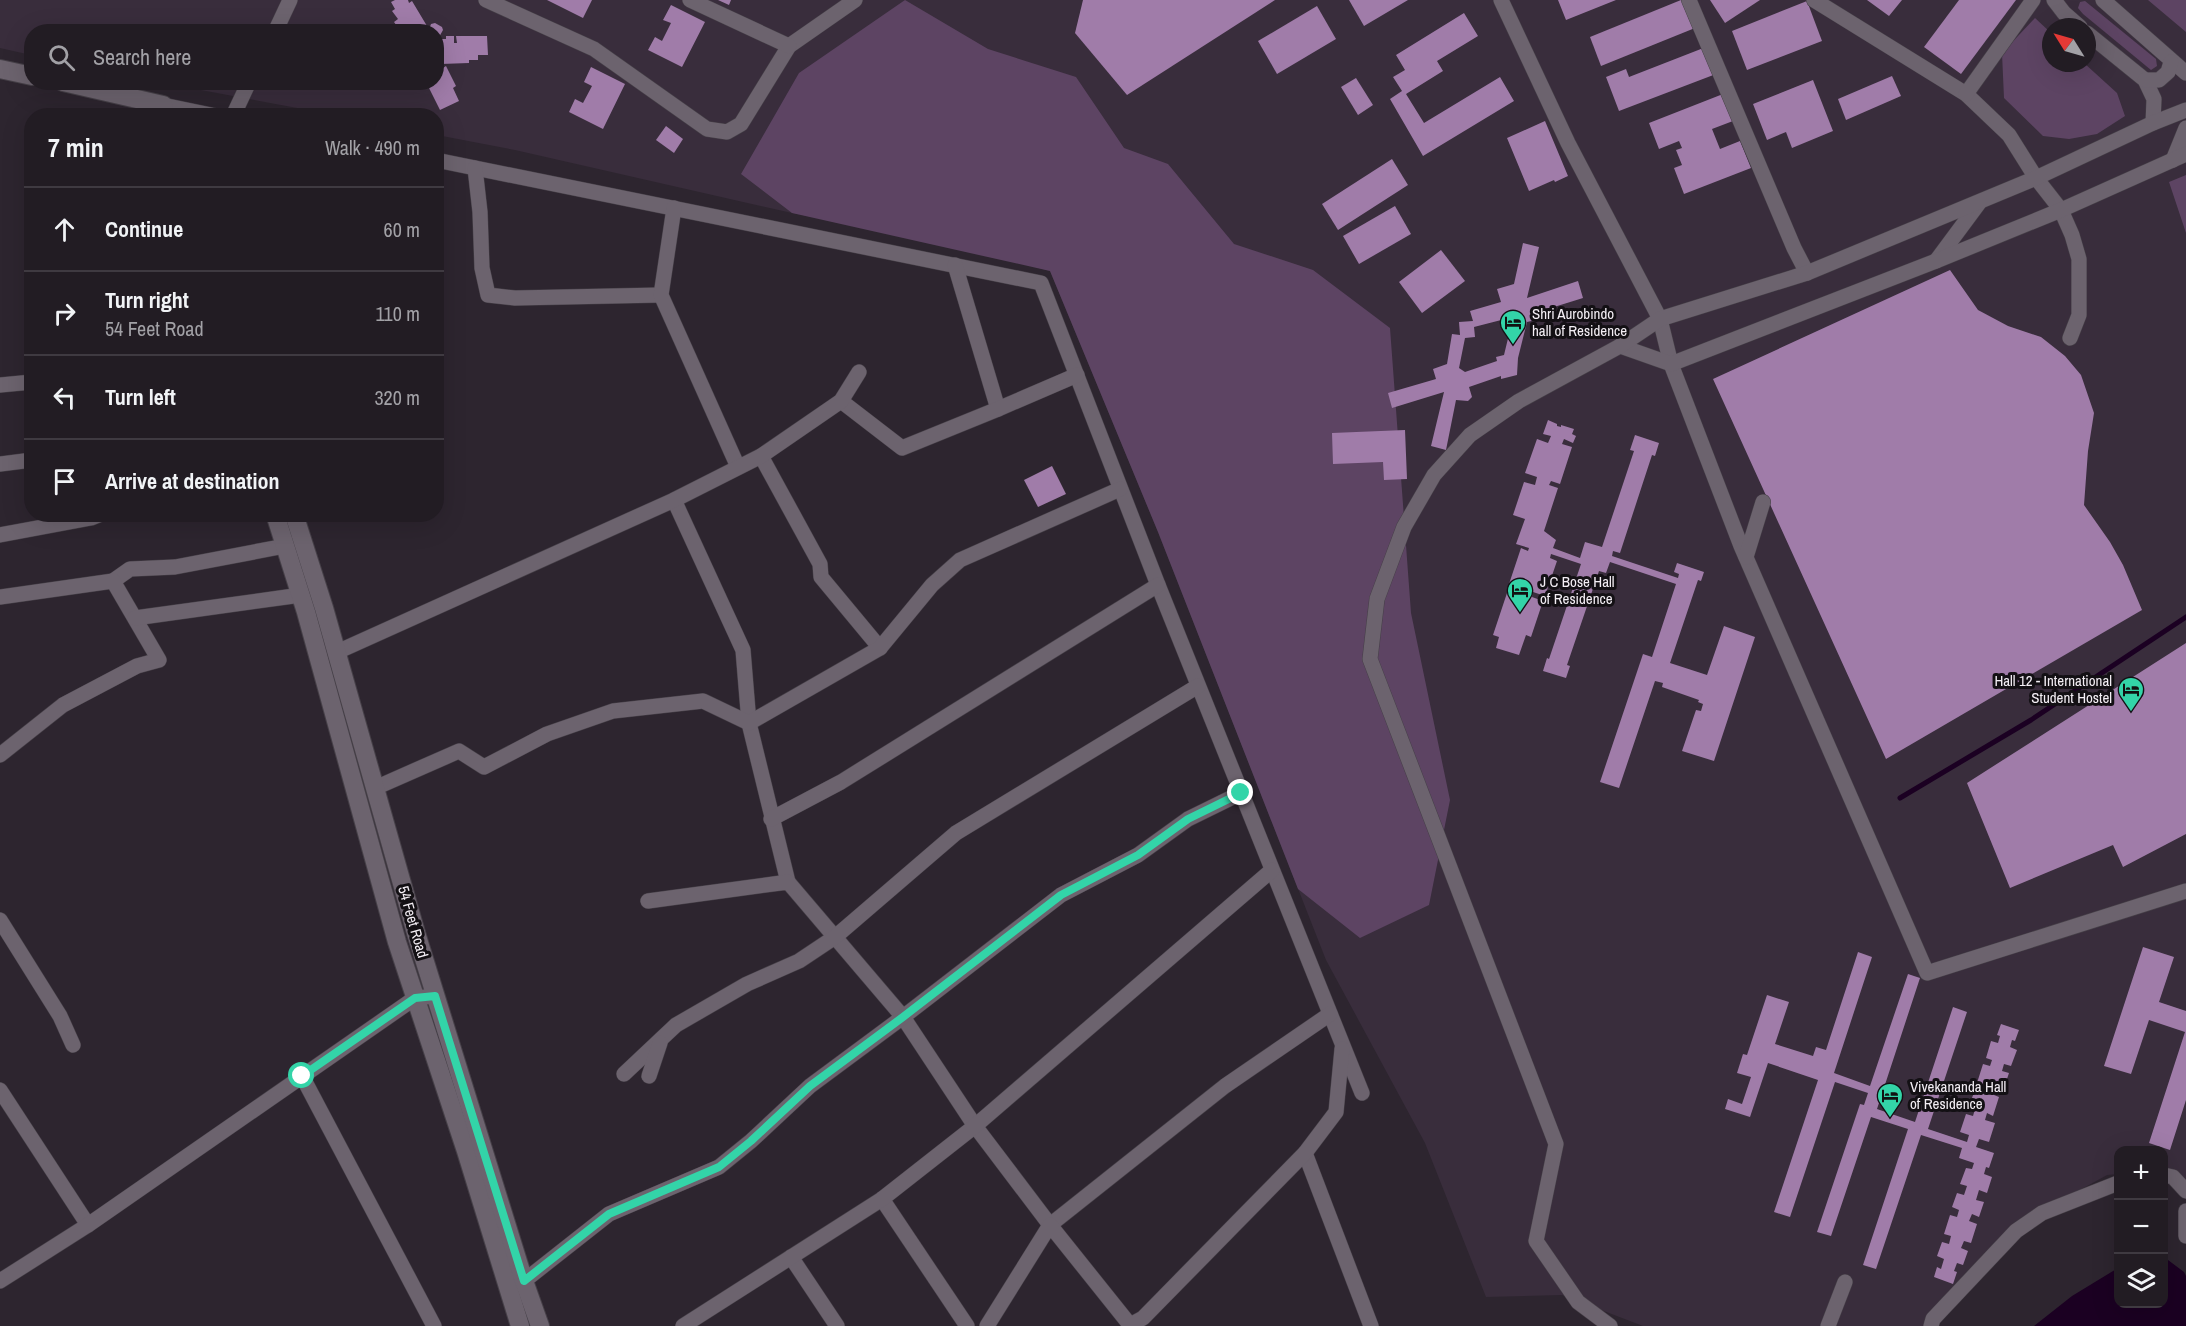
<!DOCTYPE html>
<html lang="en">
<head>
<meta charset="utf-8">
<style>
	:root { --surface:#221c23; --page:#2e2930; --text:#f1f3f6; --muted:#a2a1a6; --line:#3f3a41 }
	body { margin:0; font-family:"Archivo Narrow",sans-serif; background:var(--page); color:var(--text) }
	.controls { position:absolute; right:18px; bottom:18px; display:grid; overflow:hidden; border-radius:12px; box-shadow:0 6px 24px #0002 }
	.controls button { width:54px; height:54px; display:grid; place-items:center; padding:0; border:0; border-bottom:2px solid var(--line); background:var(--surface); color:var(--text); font:30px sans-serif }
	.compass { position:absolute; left:2042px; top:18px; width:54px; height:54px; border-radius:50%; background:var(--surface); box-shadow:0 6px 24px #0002; rotate:307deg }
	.stop { position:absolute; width:18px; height:18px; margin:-14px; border:4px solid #33d4a8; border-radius:50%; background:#fff }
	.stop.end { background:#33d4a8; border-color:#fff; box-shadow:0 2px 6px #0008 }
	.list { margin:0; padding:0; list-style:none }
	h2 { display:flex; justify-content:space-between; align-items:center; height:78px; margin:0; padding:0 24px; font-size:26px }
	h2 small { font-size:20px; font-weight:400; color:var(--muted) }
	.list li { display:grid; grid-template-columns:39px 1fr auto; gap:18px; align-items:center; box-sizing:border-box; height:84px; padding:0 24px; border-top:2px solid var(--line) }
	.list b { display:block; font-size:22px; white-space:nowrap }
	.list p { margin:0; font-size:20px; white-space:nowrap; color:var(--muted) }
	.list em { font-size:20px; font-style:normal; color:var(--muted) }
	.icon { flex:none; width:33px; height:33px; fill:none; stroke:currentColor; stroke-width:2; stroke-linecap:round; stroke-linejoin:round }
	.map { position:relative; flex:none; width:2186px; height:1326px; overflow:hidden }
	.search { position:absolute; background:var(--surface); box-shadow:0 6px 24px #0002; left:24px; top:24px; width:420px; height:66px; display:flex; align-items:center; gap:15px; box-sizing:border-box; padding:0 21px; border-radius:24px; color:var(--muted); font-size:22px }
	.panel { position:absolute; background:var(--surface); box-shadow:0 6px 24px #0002; left:24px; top:108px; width:420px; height:414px; border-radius:24px }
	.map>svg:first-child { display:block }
	.built { fill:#392d3c; fill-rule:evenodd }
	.green { fill:#5d4463 }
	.water { fill:#1b0022 }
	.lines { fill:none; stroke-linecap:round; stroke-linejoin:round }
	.stream { stroke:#1b0022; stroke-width:5 }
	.building { fill:#a07ca9; fill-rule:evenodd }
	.minor-casing { stroke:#464048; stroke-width:16 }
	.tertiary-casing { stroke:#464048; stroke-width:20 }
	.minor { stroke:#6c636e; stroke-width:15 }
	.tertiary { stroke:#6c636e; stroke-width:18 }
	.route { stroke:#33d4a8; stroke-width:8 }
	.labels { text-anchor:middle; stroke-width:6; stroke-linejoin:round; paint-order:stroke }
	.poi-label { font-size:15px; fill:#f4eff5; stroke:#131014; text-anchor:start }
	.street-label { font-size:15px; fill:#f4eff5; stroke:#131014 }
</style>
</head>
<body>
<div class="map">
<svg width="2186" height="1326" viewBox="0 0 2186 1326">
	<rect width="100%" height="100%" fill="#2d252f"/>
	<path class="built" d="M0 0H2186V1181L2164 1171V1150H2118V1174L2107 1175 2031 1217 1931 1326H1643L1562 1295 1486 1297 1425 1143 1326 960 1158 532 1050 271 928 239 792 213 515 150 437 135 436 116 335 115 163 83 436 82V32H32L31 55 0 48ZM2051 27H2087V63H2051Z"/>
	<g class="green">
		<polygon points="905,0 988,49 1076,77 1124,148 1168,164 1234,244 1313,270 1390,328 1411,613 1450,800 1429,905 1360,938 1298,889 1158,532 1050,271 792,213 741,174 799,73"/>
		<polygon points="2148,0 2186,0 2186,32"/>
		<polygon points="2085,1 2156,59 2157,66 2151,70 2083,14 2078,8 2080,2"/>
		<polygon points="2035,18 2051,33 2051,63 2084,63 2117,93 2125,116 2097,134 2069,139 2043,136 2004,98 2002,53"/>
		<polygon points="2186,175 2186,233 2169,182"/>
	</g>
	<polygon class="water" points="2164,1257 2184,1272 2186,1276 2186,1326 2034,1326 2072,1296 2118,1268 2118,1304 2164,1304"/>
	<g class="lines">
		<polyline class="stream" points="1900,798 2031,720 2186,617"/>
	</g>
	<g class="building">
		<polygon points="395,0 408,0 409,3 412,1 427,26 425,28 427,32 397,32 399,29 394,22 398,19 392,11 395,9 391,2"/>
		<polygon points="547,0 592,0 583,18"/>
		<polygon points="718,0 731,0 729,5"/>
		<polygon points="1083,0 1275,0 1127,95 1075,33"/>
		<polygon points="1349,0 1408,0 1364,26"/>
		<polygon points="1558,0 1616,0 1566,20"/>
		<polygon points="1681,0 1684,0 1695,28 1601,66 1590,37"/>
		<polygon points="1710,0 1760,0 1725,23"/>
		<polygon points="1867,0 1902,0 1889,16"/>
		<polygon points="1959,0 2016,0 1961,74 1924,47"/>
		<polygon points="1807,1 1822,41 1747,70 1732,31"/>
		<polygon points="671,5 705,22 682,67 648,50 655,37 662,41 671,23 663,20"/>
		<polygon points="1317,6 1336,39 1277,74 1258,41"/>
		<polygon points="1464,13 1478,36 1437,61 1443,71 1406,94 1424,123 1500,77 1514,101 1423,156 1390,99 1402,91 1393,77 1405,70 1396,55"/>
		<polygon points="435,23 442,27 443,30 438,39 446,39 446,36 454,36 454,43 457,43 456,36 487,36 488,55 478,55 478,60 469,60 469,63 441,64 443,68 446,66 456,86 453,88 459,101 440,110 426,82 436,82 436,32 428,32 431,24"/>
		<polygon points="1706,47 1716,74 1619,111 1606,77 1626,69 1629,77"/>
		<polygon points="591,67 625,84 603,129 569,112 575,99 583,103 592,86 584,82"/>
		<polygon points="1892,76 1901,96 1846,120 1838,99"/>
		<polygon points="1356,78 1373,105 1358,115 1341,87"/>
		<polygon points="1813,80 1833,131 1792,148 1786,132 1767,140 1753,104"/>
		<polygon points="1723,94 1733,121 1712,129 1720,149 1740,141 1751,168 1684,194 1674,168 1682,165 1676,150 1682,148 1679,141 1659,149 1649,123"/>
		<polygon points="1545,121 1568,176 1555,182 1554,180 1529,191 1507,138"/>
		<polygon points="666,126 683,139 674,153 656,140"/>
		<polygon points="1392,159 1408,185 1338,230 1322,204"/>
		<polygon points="1395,206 1411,234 1359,264 1343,236"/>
		<path d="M1523 243 1539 247 1527 298 1578 281 1583 298 1538 312 1540 319 1527 322 1518 358 1517 375 1501 379V376L1469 387 1472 397 1468 401 1456 400 1446 450 1431 446 1444 392 1392 408 1388 393 1436 379 1433 369 1447 364 1452 334 1460 335 1459 322 1473 321 1470 311 1501 302 1497 289 1514 284ZM1509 318 1511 326 1504 355 1496 357 1497 361 1465 372 1459 368 1465 338 1475 337 1474 327Z"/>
		<polygon points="1441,250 1465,281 1422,313 1399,282"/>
		<polygon points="1950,270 1978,310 2008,326 2041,337 2065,356 2081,375 2094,413 2088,451 2084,505 2110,542 2123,565 2142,610 1886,759 1713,379"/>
		<polygon points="1548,420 1557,424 1557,426 1561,427 1561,425 1574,429 1572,434 1576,436 1573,443 1564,439 1562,444 1572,447 1560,484 1551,481 1549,485 1558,488 1544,531 1556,540 1553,548 1580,558 1585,542 1602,547 1634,451 1630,450 1635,435 1659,443 1655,456 1652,455 1620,553 1613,551 1612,556 1678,578 1679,574 1674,572 1677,563 1704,572 1701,581 1698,580 1670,663 1707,675 1724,626 1755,637 1714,761 1682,751 1696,710 1701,711 1703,704 1698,702 1699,700 1662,687 1663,683 1655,681 1619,788 1600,782 1643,654 1652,657 1676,584 1610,562 1606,573 1599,571 1567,665 1570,666 1566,678 1543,671 1547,658 1549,659 1581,564 1551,554 1550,558 1557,561 1545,596 1533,592 1532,597 1543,601 1531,637 1526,635 1519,655 1496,648 1499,637 1493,635 1508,590 1518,593 1519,587 1509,584 1521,548 1528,551 1529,548 1516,544 1525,519 1513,515 1524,482 1535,485 1537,477 1525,473 1537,439 1548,443 1551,436 1543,434"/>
		<polygon points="1405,430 1407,479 1384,480 1383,462 1333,464 1332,433"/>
		<polygon points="1052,466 1066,494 1038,507 1024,480"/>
		<polygon points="2186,643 2186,834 2123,867 2113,845 2010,888 1967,783"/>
		<polygon points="2143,947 2174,957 2159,1002 2186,1011 2186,1100 2170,1150 2149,1143 2185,1032 2149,1020 2131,1074 2104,1066"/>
		<polygon points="1858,952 1872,957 1834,1073 1870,1086 1908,974 1920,978 1877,1109 1915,1122 1953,1007 1967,1012 1928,1129 1967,1142 1969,1135 1960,1132 1966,1114 1973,1116 1975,1109 1969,1107 1975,1089 1981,1091 1983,1085 1977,1083 1983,1064 1990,1066 1992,1060 1986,1058 1991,1041 1998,1043 2000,1036 1997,1035 2001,1024 2019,1030 2015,1041 2012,1040 2010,1047 2017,1050 2011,1066 2004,1064 2002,1071 2009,1073 2003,1091 1996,1089 1994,1095 1999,1097 1993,1116 1987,1113 1985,1120 1995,1123 1989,1142 1979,1139 1976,1147 1994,1153 1989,1168 1986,1167 1984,1174 1992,1177 1987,1193 1979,1190 1976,1200 1984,1202 1979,1217 1972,1214 1969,1221 1977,1224 1971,1243 1964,1241 1961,1248 1968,1251 1963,1265 1957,1263 1954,1271 1957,1272 1953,1284 1934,1277 1937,1267 1941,1269 1944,1259 1937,1256 1942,1242 1949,1244 1951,1236 1944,1234 1950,1215 1957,1217 1959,1210 1952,1207 1957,1193 1964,1195 1967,1186 1960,1184 1966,1168 1972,1169 1974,1163 1959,1158 1962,1148 1921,1135 1876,1269 1863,1265 1908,1129 1871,1117 1831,1236 1817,1232 1860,1104 1864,1105 1868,1093 1835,1082 1790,1217 1774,1212 1818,1080 1768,1063 1750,1117 1725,1109 1728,1099 1742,1104 1751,1077 1737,1073 1743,1054 1747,1055 1767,995 1789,1002 1775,1044 1813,1056 1816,1047 1826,1050"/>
	</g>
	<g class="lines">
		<defs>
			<g id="minor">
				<polyline points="486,0 594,49 707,129 727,132 741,124 789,46 855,0"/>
				<polyline points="690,0 789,46"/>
				<polyline points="1501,0 1568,143 1660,319 1671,364 1741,546 1927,973 2186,891"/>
				<polyline points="1689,0 1794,248 1807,273"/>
				<polyline points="1814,0 1966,94 2009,135 2036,178 2061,210 2072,235 2079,259 2079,315 2070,338"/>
				<polyline points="2054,0 2064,13 2080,27"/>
				<polyline points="2103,0 2186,73"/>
				<polyline points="275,32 290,0"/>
				<polyline points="2087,33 2145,80 2154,99 2153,123"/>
				<polyline points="2145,80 2159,80 2168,72 2171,62"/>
				<polyline points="1966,94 2033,0"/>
				<polyline points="163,105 216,116"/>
				<polyline points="233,116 249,82"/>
				<polyline points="436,160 1041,283 1158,585 1362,1093"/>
				<polyline points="2173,160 2186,128"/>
				<polyline points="475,168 480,212 482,268 488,295 515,298 661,295"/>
				<polyline points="674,208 661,295 738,467"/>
				<polyline points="1936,261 1979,203"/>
				<polyline points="955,265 998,409"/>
				<polyline points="1620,346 1671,364 1936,261 2061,210 2186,154"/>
				<polyline points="0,385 32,382"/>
				<polyline points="841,401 902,448 998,409 1077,375"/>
				<polyline points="761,456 820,564 821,577 880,648"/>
				<polyline points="0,464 32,460"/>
				<polyline points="674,500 743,650 749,723 788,882"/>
				<polyline points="0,535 91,518 101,514"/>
				<polyline points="1746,557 1763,502"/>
				<polyline points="113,581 130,569 175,567 285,546"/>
				<polyline points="0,597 113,581 159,660 137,666 63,705 0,755"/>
				<polyline points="135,618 301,595"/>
				<polyline points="337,652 674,500 761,456 841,401 859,372"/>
				<polyline points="375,788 459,751 484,767 547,734 613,711 703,701 749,723 880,648 932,585 960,560 1120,489"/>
				<polyline points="771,819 841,782 1158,585"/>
				<polyline points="648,901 788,882 903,1017 975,1126 1050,1225 1225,1086 1330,1014"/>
				<polyline points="0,920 60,1016 73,1045"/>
				<polyline points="624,1074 676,1025 747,984 799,961 835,937 956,833 1198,686"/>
				<polyline points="302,1076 434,1326"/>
				<polyline points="649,1076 660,1043"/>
				<polyline points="0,1090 88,1225"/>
				<polyline points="1305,1153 1371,1326"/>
				<polyline points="2164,1175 2173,1177 2186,1191"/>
				<polyline points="882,1199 967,1326"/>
				<polyline points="2186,1211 2186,1236"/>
				<polyline points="791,1257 837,1326"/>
				<polyline points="0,1281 88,1225 415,998 435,996"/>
				<polyline points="524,1281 609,1214 719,1167 751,1141 810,1086 903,1017 1061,895 1138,855 1188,819 1241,793"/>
				<polyline points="683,1326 882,1199 975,1126 1272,870"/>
				<polyline points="987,1326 1050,1225 1130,1325 1143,1318 1305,1153 1336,1112 1342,1049"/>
				<polyline points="1610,1326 1578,1302 1536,1241 1556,1144 1370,659 1377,599 1404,527 1434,475 1470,435 1519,401 1620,346 1660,319 1807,273 2036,178 2153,123 2186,110"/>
				<polyline points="1828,1326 1845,1282"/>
				<polyline points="1931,1326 1933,1319 2016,1231 2042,1213 2118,1183"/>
			</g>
			<g id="tertiary">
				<polyline points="0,69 32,76"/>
				<polyline points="63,82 163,105 166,116"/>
				<polyline points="275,514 306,612 397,942 466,1151 520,1326"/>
				<polyline points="294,514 324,608 416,933 524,1281 540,1326"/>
			</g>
		</defs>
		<use href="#minor" class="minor-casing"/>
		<use href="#tertiary" class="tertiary-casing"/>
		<use href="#minor" class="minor"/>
		<use href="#tertiary" class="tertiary"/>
	</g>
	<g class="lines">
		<polyline class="route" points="302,1076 415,998 435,996 524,1281 609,1214 719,1167 751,1141 810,1086 903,1017 1061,895 1138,855 1188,819 1241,793"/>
	</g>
	<defs>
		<symbol id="hotel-pin" viewBox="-11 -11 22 30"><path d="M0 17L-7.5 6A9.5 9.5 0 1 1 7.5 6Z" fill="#33d4a8" stroke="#131014"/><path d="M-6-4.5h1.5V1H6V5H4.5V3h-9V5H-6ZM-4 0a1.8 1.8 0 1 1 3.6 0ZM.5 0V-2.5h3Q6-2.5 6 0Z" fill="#111"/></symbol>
	</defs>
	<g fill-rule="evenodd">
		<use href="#hotel-pin" x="1498" y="308" width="30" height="40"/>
		<use href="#hotel-pin" x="1505" y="576" width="30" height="40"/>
		<use href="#hotel-pin" x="2116" y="675" width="30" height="40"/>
		<use href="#hotel-pin" x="1875" y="1081" width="30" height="40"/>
	</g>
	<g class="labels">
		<g class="poi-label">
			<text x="1532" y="319">Shri Aurobindo<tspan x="1532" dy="17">hall of Residence</tspan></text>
			<text x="1540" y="587">J C Bose Hall<tspan x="1540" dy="17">of Residence</tspan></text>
			<text x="2112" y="686" text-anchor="end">Hall 12 - International<tspan x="2112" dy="17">Student Hostel</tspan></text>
			<text x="1910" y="1092">Vivekananda Hall<tspan x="1910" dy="17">of Residence</tspan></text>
		</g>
		<g class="street-label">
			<text transform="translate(413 922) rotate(74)" y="5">54 Feet Road</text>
		</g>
	</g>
</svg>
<div class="controls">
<button>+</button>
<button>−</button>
<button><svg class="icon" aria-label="layers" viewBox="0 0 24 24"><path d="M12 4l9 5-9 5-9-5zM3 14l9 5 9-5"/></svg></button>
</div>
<svg class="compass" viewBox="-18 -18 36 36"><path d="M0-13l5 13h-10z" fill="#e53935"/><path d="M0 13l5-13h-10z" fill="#a2a1a6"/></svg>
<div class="stop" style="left:302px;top:1076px"></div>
<div class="stop end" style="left:1241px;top:793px"></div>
<div class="search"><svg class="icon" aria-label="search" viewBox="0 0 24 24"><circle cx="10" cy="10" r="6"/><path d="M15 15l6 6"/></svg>Search here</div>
<section class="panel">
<h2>7 min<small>Walk · 490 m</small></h2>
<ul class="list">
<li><svg class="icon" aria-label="ahead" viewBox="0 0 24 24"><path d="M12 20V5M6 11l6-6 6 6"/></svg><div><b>Continue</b></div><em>60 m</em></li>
<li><svg class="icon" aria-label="right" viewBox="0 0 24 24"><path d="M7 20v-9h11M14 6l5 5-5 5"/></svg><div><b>Turn right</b><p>54 Feet Road</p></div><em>110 m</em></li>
<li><svg class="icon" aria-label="left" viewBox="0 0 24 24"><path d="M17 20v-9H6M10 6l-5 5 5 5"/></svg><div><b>Turn left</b></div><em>320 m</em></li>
<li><svg class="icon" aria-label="arrive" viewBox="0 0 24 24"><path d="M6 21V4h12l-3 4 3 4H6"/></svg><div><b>Arrive at destination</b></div></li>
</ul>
</section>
</div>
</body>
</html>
